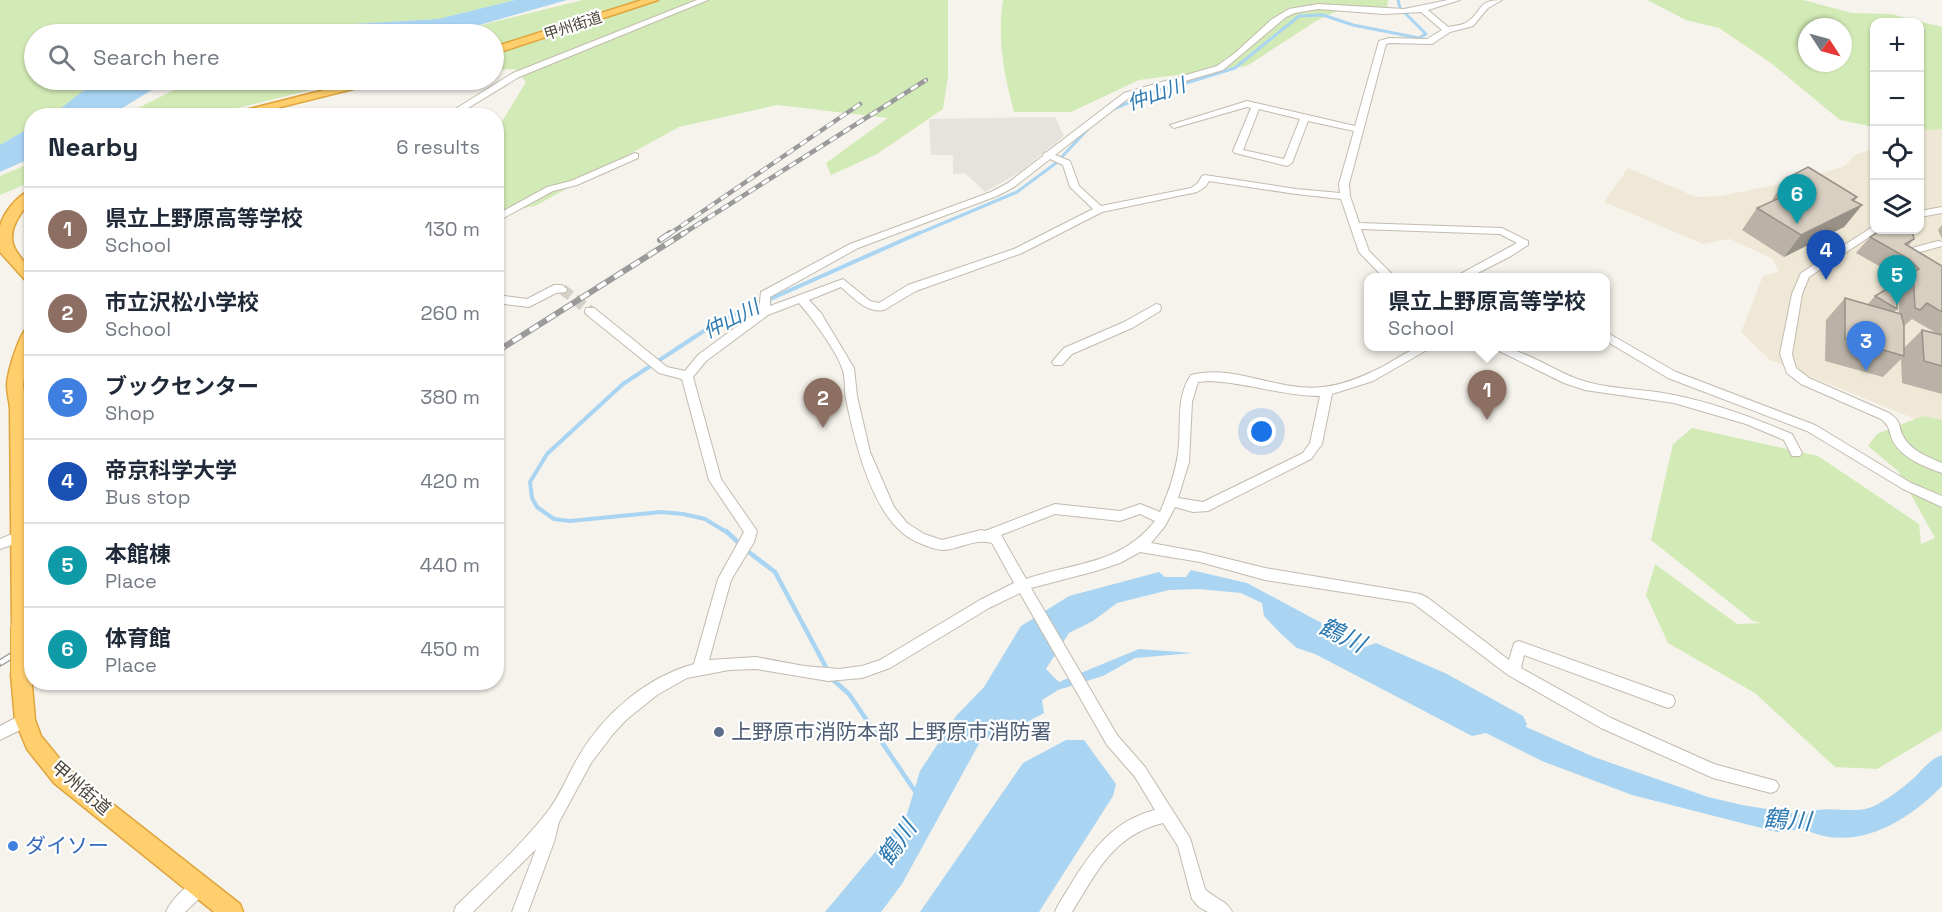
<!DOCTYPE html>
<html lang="en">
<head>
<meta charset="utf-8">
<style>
	:root { --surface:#fff; --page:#f2f2f3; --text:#1f2937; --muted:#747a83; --line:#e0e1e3; --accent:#fc3f1d }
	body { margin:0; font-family:"Space Grotesk","Noto Sans JP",sans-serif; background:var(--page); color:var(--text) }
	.controls { position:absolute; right:18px; top:18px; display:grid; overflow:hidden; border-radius:12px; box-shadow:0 2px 4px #0004 }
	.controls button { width:54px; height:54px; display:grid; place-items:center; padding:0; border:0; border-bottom:2px solid var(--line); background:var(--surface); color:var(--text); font:30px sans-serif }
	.compass { position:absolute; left:1798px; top:18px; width:54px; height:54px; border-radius:50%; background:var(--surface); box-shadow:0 2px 4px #0004; rotate:126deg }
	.you { position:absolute; left:1262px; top:432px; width:21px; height:21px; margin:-15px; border:4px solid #fff; border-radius:50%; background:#1a73e8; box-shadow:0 0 0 9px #1a73e833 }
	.badge { display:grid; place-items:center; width:39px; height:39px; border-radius:50%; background:var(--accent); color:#fff; font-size:20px; font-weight:700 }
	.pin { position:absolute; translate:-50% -50px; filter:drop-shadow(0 2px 3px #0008) }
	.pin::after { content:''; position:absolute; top:32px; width:21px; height:18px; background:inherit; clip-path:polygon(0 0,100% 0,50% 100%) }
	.popup { position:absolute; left:1364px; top:273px; width:246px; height:78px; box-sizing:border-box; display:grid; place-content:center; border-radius:12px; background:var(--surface); filter:drop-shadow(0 2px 4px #0005); font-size:20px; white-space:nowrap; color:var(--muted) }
	.popup b { font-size:22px; color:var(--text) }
	.popup::after { content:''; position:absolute; left:50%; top:100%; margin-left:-12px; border:12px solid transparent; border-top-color:var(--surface) }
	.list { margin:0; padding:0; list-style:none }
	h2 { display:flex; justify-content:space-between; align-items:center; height:78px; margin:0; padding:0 24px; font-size:26px }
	h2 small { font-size:20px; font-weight:400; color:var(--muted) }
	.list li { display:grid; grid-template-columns:39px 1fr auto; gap:18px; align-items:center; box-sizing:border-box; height:84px; padding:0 24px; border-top:2px solid var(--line) }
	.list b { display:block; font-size:22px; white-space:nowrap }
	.list p { margin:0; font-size:20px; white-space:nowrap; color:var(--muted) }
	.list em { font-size:20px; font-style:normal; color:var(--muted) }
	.icon { flex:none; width:33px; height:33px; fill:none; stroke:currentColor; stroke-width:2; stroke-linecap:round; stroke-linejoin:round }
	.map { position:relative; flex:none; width:1942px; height:912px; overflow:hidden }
	.search { position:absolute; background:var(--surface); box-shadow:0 2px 4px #0004; left:24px; top:24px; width:480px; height:66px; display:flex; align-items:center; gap:15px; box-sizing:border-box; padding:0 21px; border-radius:33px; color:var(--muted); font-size:22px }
	.panel { position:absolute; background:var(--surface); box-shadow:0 2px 4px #0004; left:24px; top:108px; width:480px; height:582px; border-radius:24px }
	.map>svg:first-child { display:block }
	.industrial { fill:#e6e2dd }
	.education { fill:#efe8d6 }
	.green { fill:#d2eab5; fill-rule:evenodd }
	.water { fill:#a9d4f2 }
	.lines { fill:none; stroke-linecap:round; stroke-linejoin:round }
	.stream-far2 { stroke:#a9d4f2; stroke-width:3 }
	.stream-far1 { stroke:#a9d4f2; stroke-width:4 }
	.stream { stroke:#a9d4f2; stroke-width:4.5 }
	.river { fill:#a9d4f2; fill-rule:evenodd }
	.minor-tunnel { stroke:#d4d0c8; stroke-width:11; stroke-dasharray:11 5; stroke-linecap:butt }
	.minor-casing { stroke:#c2bbae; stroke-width:2 }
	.highway-casing { stroke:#e0a43c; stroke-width:3 }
	.minor { fill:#fff; fill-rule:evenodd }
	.highway { fill:#ffcf6e; fill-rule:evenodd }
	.rail-far2-casing { stroke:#9a9a9a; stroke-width:4.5 }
	.rail-far1-casing { stroke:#9a9a9a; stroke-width:6 }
	.rail-casing { stroke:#9a9a9a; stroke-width:7 }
	.rail-far2 { stroke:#fff; stroke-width:3; stroke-dasharray:8; stroke-linecap:butt }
	.rail-far1 { stroke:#fff; stroke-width:4; stroke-dasharray:10; stroke-linecap:butt }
	.rail { stroke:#fff; stroke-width:4.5; stroke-dasharray:14; stroke-linecap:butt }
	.highway-bridge-casing { stroke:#e0a43c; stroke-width:22; stroke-linecap:butt }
	.highway-bridge { stroke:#ffcf6e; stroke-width:20 }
	.wall { fill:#bab2a6; fill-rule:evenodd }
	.shaded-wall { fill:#979187 }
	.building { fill:#d8cfc1; stroke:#979187; stroke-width:1.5 }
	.service-dot { fill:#5c6f8a; stroke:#fff; stroke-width:2 }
	.shop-dot { fill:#3f7fe0; stroke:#fff; stroke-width:2 }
	.labels { text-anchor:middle; stroke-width:4.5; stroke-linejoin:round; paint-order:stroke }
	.far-street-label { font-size:15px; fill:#4b4439; stroke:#fff }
	.street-label { font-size:18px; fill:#4b4439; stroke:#fff }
	.water-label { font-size:20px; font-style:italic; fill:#2e7ab2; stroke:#fff }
	.near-service-label { font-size:21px; fill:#4e5e75; stroke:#fff; text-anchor:start }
	.near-shop-label { font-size:21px; fill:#366cbe; stroke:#fff; text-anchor:start }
	.near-water-label { font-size:24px; font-style:italic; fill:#2e7ab2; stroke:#fff }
</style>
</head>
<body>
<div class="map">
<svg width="1942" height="912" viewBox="0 0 1942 912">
	<rect width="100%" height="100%" fill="#f6f3ec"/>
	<polygon class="industrial" points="1055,117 1064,136 1020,172 985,192 965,173 953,174 953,155 931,155 929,119"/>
	<polygon class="education" points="1942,118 1942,430 1770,360 1741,332 1763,276 1779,272 1773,259 1730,239 1703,244 1604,202 1628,168 1696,197 1720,196 1800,180 1845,166 1855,155 1874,148 1874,230 1920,230 1920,132 1940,124"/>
	<g class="green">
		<polygon points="0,0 515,0 438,19 336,25 286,34 34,34 34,80 116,80 83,91 52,115 32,116 31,127 0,145"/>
		<polygon points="583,0 948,0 948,76 943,109 877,154 831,175 826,163 888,118 777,105 679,127 535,206 497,212 497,126 500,125 526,82 515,69 494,70 494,34 399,34 469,28"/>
		<path d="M1003 0H1388L1387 9 1339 10 1316 21 1247 66 1139 80 1071 112H1014C1004 74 997 40 1003 0Z"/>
		<path d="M1647 0H1803L1852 13 1891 14 1942 27V129L1920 130V22H1874V127L1840 120 1771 63 1719 28 1686 20ZM1807 27H1843V63H1807Z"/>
		<polygon points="217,80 351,80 209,115 124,115 178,88"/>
		<polygon points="31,163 31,182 0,195 0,176"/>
		<polygon points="1923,416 1942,420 1942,730 1877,769 1835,767 1755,693 1668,643 1646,595 1655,564 1737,624 1761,623 1753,621 1651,540 1673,444 1692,428 1818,456 1919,524 1921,544 1935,538 1898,471 1868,446 1877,434"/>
	</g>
	<g class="water">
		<polygon points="515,0 567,0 469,28 399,34 286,34 336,25 438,19"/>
		<polygon points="116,80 194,80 155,88 111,115 52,115 83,91"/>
		<polygon points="31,127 31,158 0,172 0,145"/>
		<polygon points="1191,570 1247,583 1459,697 1594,757 1708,797 1742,805 1854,823 1777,832 1632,795 1542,761 1486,733 1472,736 1315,654 1297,648 1281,634 1264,616 1262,603 1241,593 1199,589 1169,590 1117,603 1093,621 1069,633 1046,669 1059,682 1139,649 1193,653 1135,658 1103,676 1058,690 1042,700 1044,713 1003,735 981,740 902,884 881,912 825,912 907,814 920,771 956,716 984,687 1021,626 1069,596 1159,572 1165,577 1186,577"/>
		<polygon points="1066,740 1084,740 1116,784 1113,796 1039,912 920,912 1023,763"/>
	</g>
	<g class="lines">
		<g class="stream-far2">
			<polyline points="1111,110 1144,96 1235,68 1299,16 1323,15 1353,25 1419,38 1426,34 1400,8 1398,0"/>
			<polyline points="915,235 1017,192 1056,163 1089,128"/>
		</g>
		<polyline class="stream-far1" points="728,533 705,519 683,514 661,512 570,521 554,519 537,507 532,498 530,482 547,454 623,384 716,323 919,233"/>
		<g class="stream">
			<polyline points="726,531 741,545"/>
			<polyline points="746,550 775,572 828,671"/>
			<polyline points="831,678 849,694 917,794"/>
		</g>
		<g class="river">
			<polygon points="1376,643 1447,674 1523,716 1527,724 1523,732 1514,736 1505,732 1429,690 1367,662 1364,654 1367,646"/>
			<path d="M1942 755V786C1908 821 1858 852 1808 831L1804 822 1808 813C1828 804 1850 815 1872 807 1887 800 1901 789 1914 778 1923 769 1930 759 1942 755Z"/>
		</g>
		<polyline class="minor-tunnel" points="562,289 590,311"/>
		<defs>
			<g id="minor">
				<polygon points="697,0 708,0 519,77 455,116 444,116 513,73"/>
				<path d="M1448 0H1460L1428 10 1448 27C1454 26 1463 25 1467 22 1483 12 1476 0 1502 0L1488 8 1473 26 1450 32 1432 44 1390 43 1386 44 1349 184 1350 196 1359 223 1502 228 1528 241V245L1511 256 1468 278H1453L1517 243 1500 234 1361 229 1369 251 1396 278H1384L1359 252 1341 199 1296 194 1209 181 1205 187 1197 192 1102 212 1022 253 916 291 884 310C866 313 854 298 841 287L809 300 821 313 854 368 857 396 870 452 894 507 907 523 924 534 942 540 981 530 985 531 1055 504 1120 511 1140 504 1160 512C1168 494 1175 474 1178 454 1182 427 1175 398 1191 375 1235 363 1279 393 1323 387 1343 385 1362 377 1380 368 1400 358 1411 346 1434 346L1373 381 1332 394 1322 444 1311 459 1208 511 1193 512 1175 507 1165 526 1151 543 1200 552 1265 568 1420 594 1428 598 1509 660 1514 643 1519 641 1673 696 1675 701 1673 706 1668 708 1524 655 1521 668 1611 718 1714 764 1776 781 1779 786 1776 791 1771 793 1713 778 1601 728 1508 675 1413 603 1265 580 1200 562 1140 552 1120 563 1096 571 1031 588 1117 735 1145 767 1190 838 1205 889C1213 898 1228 901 1232 912H1208L1199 907 1192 899 1178 846 1163 823C1113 835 1097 872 1072 912H1055C1059 902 1066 893 1071 884 1092 850 1114 820 1155 810L1135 777 1107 745 1020 593 989 608 890 668 862 678 828 681 756 669 729 670 687 678 657 695 626 720 613 734 591 763 559 822 554 842 528 912H512L536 849 473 912H454L456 906C487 876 521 846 548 811 561 794 568 774 579 756 604 713 647 677 694 664L718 579 744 532 709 480 682 379 659 373 586 314 585 311 586 308H594L667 367 685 371 698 355 759 310 761 292 850 244 991 192 1008 183 1043 156 1044 153 1047 152 1124 93 1217 66 1235 53 1271 20 1289 9 1318 4 1404 9ZM1318 9 1384 14 1421 12 1442 30 1427 39 1389 38 1379 41 1355 126 1247 101 1170 125 1174 128 1247 107 1251 108 1233 151 1235 153 1287 166 1292 163 1308 121 1354 131 1339 184 1340 193 1296 189 1205 175 1202 176 1198 183 1191 188 1101 206 1079 186 1070 161 1055 155 1130 97 1223 70 1286 17 1295 13ZM1259 109 1300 119 1284 159 1243 150ZM1050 159 1063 165 1070 187 1093 209 1014 249 908 285 879 303 870 301 843 279 770 306V297L858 248 997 196 1014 187ZM799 303C812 318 836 350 842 368 846 377 844 389 846 399 855 442 873 523 917 542 924 545 936 550 943 550 961 549 974 538 992 543L1014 583 980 600 880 660 862 666 839 669 804 666 756 657 709 660 731 580 754 542 757 531 721 479 693 377 706 361 768 315ZM1208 381C1246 382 1282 396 1320 396L1310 443 1303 453 1203 502 1178 498 1189 462 1192 402 1198 382ZM1055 514 1120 521 1140 514 1155 521C1120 565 1075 562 1026 579L1001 535Z"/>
				<polygon points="635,153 638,154 638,158 577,185 553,191 496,222 496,215 547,187 571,181"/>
				<polygon points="1942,207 1942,213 1920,217 1920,211"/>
				<path d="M1874 226V230H1879L1878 231 1809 277 1802 294 1792 354 1796 368 1809 378 1889 413C1903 423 1897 424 1903 436 1911 451 1928 457 1942 463V473C1925 467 1904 459 1894 443 1888 432 1892 428 1881 419L1801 384 1787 373 1780 354 1792 294 1801 273Z"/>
				<polygon points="1938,241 1942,242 1942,246 1905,256 1900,253 1901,251"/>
				<polygon points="554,285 562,285 567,289 566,292 556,293 529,307 496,303 496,295 527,299"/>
				<polygon points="1156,304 1160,305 1161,308 1160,311 1132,328 1072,354 1062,365 1054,365 1052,362 1064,348 1124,322"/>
				<polygon points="1606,332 1676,372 1815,425 1911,483 1942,496 1942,507 1903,489 1807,431 1668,378 1606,341"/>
				<path d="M1489 346C1524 346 1554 373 1587 382 1615 390 1646 389 1674 395 1714 403 1754 418 1792 434L1802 453 1800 456H1792L1784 440 1746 424 1674 403 1585 390 1564 383Z"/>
				<polygon points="32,399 32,408 18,412 14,411 12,408 14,405"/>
				<polygon points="32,516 32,528 25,532 27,536 26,540 0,549 0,539 17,532 15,528 17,524"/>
				<polygon points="25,713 30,715 32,720 30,725 0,740 0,726"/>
				<path d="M199 879 205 881 207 887 205 893 185 912H166C171 900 187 884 199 879Z"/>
			</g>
			<g id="highway">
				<polygon points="642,0 658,0 494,54 494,47"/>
				<polygon points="364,80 383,80 381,82 245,116 222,116"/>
				<path d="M32 190C32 203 26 205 20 215 4 239 14 252 32 270V284L27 282 0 252C0 244 0 234 0 227 3 213 18 194 32 190Z"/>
				<path d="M32 324V350L26 366 23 385 26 408 30 626 28 632 21 634 14 632 12 626 10 408C9 400 7 392 7 384 8 372 20 327 32 324Z"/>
				<polygon points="21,665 28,668 31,674 35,720 41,736 68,769 240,904 243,912 214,912 54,783 27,749 15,720 11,674 14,668"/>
			</g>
		</defs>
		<use href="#minor" class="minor-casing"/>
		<use href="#highway" class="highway-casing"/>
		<use href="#minor" class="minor"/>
		<use href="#highway" class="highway"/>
		<defs>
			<g id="rail-far2">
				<polyline points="668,235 860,104"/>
				<polyline points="681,235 926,80"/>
			</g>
			<g id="rail-far1">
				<polyline points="660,240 670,233"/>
				<polyline points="496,352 684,233"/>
			</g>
			<polyline id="rail" points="0,663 32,643"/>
		</defs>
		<use href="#rail-far2" class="rail-far2-casing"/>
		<use href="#rail-far1" class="rail-far1-casing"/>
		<use href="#rail" class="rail-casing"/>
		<use href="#rail-far2" class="rail-far2"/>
		<use href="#rail-far1" class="rail-far1"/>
		<use href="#rail" class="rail"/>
		<defs>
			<polyline id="highway-bridge" points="21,626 21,674"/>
		</defs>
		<use href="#highway-bridge" class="highway-bridge-casing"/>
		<use href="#highway-bridge" class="highway-bridge"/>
	</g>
	<g class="wall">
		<polygon points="1787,178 1854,201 1862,205 1844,227 1784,257 1742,230 1757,208 1774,201 1772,200"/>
		<polygon points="1942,225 1942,239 1938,230"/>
		<path d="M1870 237 1914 239 1908 246 1942 266V394L1902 383 1901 359 1883 377 1825 361 1826 320 1845 298 1867 305 1875 296 1897 309 1894 312 1899 313 1898 289 1903 283 1895 275 1856 253ZM1912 319 1936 333 1922 330 1904 348V326Z"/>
	</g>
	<polygon class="shaded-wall" points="1857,197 1843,215 1862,205 1844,227 1784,257 1801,235"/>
	<g class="building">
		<polygon points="1808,167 1857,197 1852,200 1862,205 1801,235 1757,208 1802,188 1787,178"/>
		<polygon points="1881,230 1906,230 1913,234 1914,239 1905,244 1942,266 1942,312 1927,303 1920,310 1915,308 1913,273 1919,269 1909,259 1870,237"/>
		<polygon points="1897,283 1897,309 1875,296"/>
		<polygon points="1845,298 1901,314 1904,325 1904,356 1845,339"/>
		<polygon points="1922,330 1942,335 1942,366 1924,361"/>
	</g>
	<circle class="service-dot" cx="719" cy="732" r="6"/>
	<circle class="shop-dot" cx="13" cy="846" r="6"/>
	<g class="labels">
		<g class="far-street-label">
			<text transform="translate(573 26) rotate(-18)" y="5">甲州街道</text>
		</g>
		<g class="street-label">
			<text transform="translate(81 788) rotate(41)" y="6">甲州街道</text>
		</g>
		<g class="water-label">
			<text transform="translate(1156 94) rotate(-19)" y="7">仲山川</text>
			<text transform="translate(731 319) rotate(-27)" y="7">仲山川</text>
		</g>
		<g class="near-service-label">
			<text x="731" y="739">上野原市消防本部 上野原市消防署</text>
		</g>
		<g class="near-shop-label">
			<text x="25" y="853">ダイソー</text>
		</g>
		<g class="near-water-label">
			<text transform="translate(1342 635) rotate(26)" y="8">鶴川</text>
			<text transform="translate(1787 820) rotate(4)" y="8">鶴川</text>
			<text transform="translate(897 843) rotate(-55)" y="8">鶴川</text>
		</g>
	</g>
</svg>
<div class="controls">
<button>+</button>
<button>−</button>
<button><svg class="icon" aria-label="locate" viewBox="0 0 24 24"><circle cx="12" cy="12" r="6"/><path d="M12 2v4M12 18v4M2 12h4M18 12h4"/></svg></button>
<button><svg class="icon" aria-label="layers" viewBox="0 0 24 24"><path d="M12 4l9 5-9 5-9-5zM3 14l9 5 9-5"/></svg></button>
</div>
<svg class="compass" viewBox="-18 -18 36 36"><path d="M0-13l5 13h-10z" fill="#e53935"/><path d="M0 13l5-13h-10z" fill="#747a83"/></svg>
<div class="you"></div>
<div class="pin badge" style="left:1487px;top:420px;background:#8d6e63">1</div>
<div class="popup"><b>県立上野原高等学校</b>School</div>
<div class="pin badge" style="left:823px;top:428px;background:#8d6e63">2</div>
<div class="pin badge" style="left:1866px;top:371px;background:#3f7fe0">3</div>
<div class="pin badge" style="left:1826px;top:280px;background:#1a4fb4">4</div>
<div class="pin badge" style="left:1897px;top:305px;background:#0f9aa8">5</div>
<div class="pin badge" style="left:1797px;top:224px;background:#0f9aa8">6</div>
<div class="search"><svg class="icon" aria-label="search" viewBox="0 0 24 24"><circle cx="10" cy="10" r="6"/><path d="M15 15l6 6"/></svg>Search here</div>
<section class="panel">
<h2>Nearby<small>6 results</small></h2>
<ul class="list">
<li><span class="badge" style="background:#8d6e63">1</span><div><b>県立上野原高等学校</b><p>School</p></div><em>130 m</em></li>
<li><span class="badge" style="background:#8d6e63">2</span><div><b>市立沢松小学校</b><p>School</p></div><em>260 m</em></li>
<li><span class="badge" style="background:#3f7fe0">3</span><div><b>ブックセンター</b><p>Shop</p></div><em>380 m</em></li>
<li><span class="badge" style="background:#1a4fb4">4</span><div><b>帝京科学大学</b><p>Bus stop</p></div><em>420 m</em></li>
<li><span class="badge" style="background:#0f9aa8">5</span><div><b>本館棟</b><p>Place</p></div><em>440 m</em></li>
<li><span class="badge" style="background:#0f9aa8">6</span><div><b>体育館</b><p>Place</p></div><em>450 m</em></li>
</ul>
</section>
</div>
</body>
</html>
